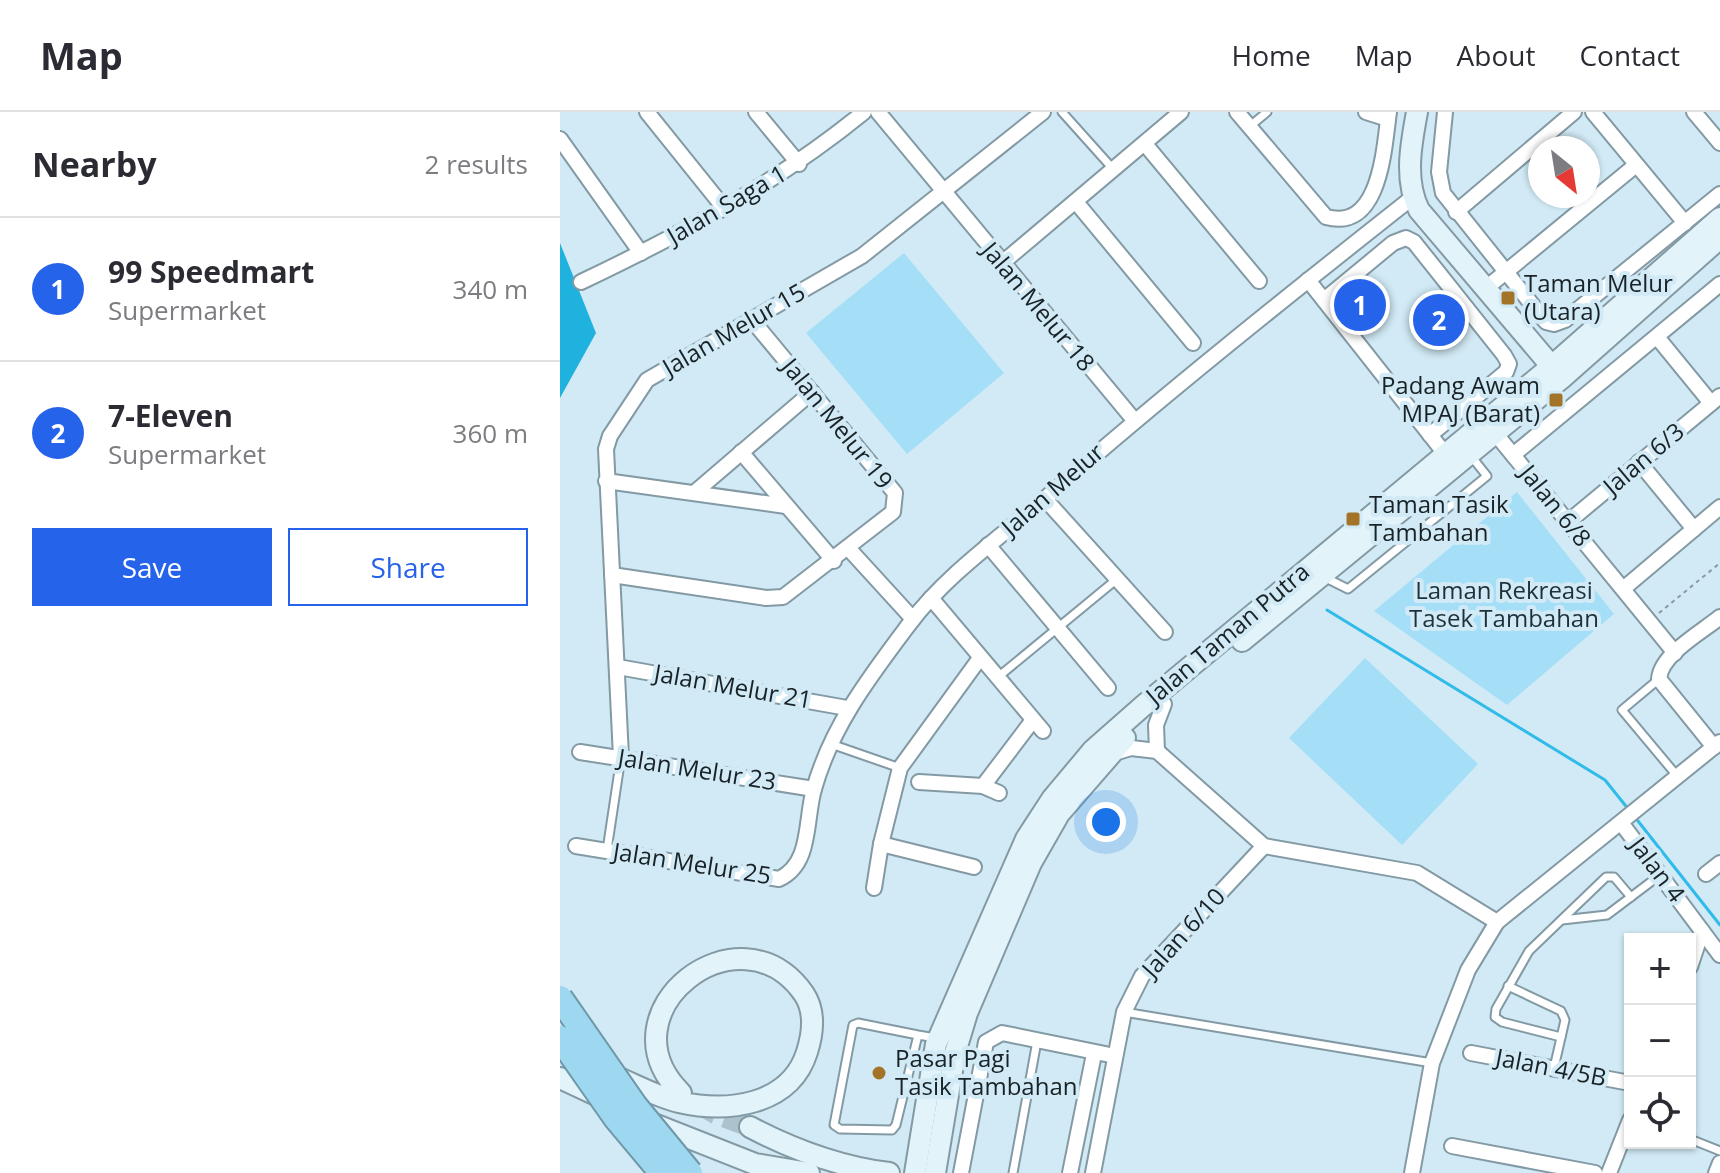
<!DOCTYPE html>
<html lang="en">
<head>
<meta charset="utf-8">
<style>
	:root { --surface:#fff; --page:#f2f2f3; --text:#2b2b33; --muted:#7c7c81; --line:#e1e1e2; --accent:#2563eb }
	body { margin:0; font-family:"Open Sans",sans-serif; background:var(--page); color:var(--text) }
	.controls { position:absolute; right:24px; bottom:24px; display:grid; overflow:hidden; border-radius:0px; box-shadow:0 2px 6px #0004 }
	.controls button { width:72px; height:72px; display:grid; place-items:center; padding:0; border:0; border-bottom:2px solid var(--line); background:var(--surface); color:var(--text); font:40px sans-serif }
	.compass { position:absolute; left:968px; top:24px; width:72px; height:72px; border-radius:50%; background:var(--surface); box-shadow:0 2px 6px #0004; rotate:150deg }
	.you { position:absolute; left:546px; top:710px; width:28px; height:28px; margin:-20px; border:6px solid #fff; border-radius:50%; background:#1a73e8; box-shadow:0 0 0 12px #1a73e833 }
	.badge { display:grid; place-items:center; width:52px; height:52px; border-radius:50%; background:var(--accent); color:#fff; font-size:26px; font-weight:700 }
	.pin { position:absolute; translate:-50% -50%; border:4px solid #fff; box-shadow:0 2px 8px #0006 }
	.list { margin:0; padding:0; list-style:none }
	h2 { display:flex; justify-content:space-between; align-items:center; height:104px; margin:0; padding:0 32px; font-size:34px }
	h2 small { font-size:26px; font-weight:400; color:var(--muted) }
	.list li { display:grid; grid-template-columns:52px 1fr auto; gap:24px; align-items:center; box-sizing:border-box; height:144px; padding:0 32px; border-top:2px solid var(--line) }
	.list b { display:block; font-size:30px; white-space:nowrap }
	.list p { margin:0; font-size:26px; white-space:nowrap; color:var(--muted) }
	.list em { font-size:26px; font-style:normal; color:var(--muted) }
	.actions { display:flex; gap:16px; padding:24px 32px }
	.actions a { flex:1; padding:18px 0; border:2px solid var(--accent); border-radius:0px; text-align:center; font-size:28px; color:var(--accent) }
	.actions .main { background:var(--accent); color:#fff }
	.icon { flex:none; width:44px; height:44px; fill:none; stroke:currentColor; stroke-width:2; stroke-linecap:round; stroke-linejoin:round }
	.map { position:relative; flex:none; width:1160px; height:1061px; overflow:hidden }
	header { display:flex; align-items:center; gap:48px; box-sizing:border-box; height:112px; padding:0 40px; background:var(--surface); border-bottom:2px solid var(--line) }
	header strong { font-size:38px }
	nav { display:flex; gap:44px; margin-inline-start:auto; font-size:28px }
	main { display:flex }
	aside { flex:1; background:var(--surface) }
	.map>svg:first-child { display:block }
	.green { fill:#a5dff7 }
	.forest { fill:#20b2df }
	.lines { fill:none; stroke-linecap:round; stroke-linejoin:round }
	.stream { stroke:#30bbe9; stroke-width:3 }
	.secondary-tunnel { stroke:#acc2cc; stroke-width:20; stroke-dasharray:20 10; stroke-linecap:butt }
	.lane-casing { stroke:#839aa4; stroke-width:11 }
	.street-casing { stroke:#839aa4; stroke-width:18 }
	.secondary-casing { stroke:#839aa4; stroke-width:24 }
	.path { stroke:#899ca4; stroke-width:2; stroke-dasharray:4 4; stroke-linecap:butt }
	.lane { stroke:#fff; stroke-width:7 }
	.street { stroke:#fff; stroke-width:14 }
	.secondary { stroke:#e2f3fa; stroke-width:20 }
	.highway-bridge-casing { stroke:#6f98a9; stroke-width:28; stroke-linecap:butt }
	.highway-bridge { stroke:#9ed8f0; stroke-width:24 }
	.poi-dot { fill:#a37427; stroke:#d1eaf5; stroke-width:3 }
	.labels { text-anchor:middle; stroke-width:8; stroke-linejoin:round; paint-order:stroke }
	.street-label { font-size:24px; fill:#192226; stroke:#d1eaf5 }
	.poi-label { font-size:24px; fill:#192226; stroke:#d1eaf5; text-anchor:start }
	.park-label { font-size:24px; fill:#1c323b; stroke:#d1eaf5 }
</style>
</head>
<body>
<header>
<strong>Map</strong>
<nav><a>Home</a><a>Map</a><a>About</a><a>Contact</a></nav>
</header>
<main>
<aside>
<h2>Nearby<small>2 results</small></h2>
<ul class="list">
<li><span class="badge">1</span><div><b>99 Speedmart</b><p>Supermarket</p></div><em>340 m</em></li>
<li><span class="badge">2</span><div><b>7-Eleven</b><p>Supermarket</p></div><em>360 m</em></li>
</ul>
<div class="actions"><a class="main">Save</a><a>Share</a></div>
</aside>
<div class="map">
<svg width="1160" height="1061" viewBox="0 0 1160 1061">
	<rect width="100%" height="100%" fill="#d1eaf5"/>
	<g class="green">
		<polygon points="344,141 444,261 347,342 246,221"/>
		<polygon points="957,380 1054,502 947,593 814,499"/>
		<polygon points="805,546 918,652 842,733 729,626"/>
	</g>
	<polygon class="forest" points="0,131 36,221 0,286"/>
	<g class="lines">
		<g class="stream">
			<polyline points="767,498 1045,668 1069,698"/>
			<polyline points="1074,704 1160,813"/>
		</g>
		<polyline class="secondary-tunnel" points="138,992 155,1002 190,1015"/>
		<defs>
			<g id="lane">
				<polyline points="502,0 554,58"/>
				<polyline points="689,15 707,0"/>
				<polyline points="764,465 788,477 927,364 911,344"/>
				<polyline points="438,565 557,467"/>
				<polyline points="1099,567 1062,598 1118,665"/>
				<polyline points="271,632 340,656"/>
				<polyline points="47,738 61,645"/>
				<polyline points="1002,808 1047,803 1100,763"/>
				<polyline points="948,874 1001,899 1005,908 994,956"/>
				<polyline points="564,900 872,951"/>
				<polyline points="358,923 298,911 293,913 274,1013 280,1017 332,1018 336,1013 358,923 376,926"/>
				<polyline points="1001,925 942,910 935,905 936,897 969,839 1046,765 1054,765 1071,785"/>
				<polyline points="1130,1027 1160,1039"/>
				<polyline points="453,1061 477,929"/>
			</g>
			<g id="street">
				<polyline points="87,0 165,97"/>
				<polyline points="196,0 239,52"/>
				<polyline points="318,0 574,308"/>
				<path d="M677 0 766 105C821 120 824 35 829 0"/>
				<polyline points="806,0 828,7"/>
				<polyline points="885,0 879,60 883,81 986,210 994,212 1005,208 1160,82"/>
				<polyline points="1033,0 1125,111"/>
				<polyline points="1134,0 1160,31"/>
				<polyline points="0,27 81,141"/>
				<polyline points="585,32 699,169"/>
				<polyline points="516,90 633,231"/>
				<polyline points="896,100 1014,0"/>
				<polyline points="441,152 621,0"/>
				<polyline points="748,168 886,343"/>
				<path d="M21 170C122 122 217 71 304 0"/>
				<polyline points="925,177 1076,53"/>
				<polyline points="764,188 833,131 846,126 854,130 944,243 949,252 946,260 870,323"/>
				<polyline points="1097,225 1151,291"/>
				<polyline points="935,321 1115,541"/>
				<polyline points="181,340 274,449"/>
				<polyline points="953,343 1160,172"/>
				<polyline points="1079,350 1134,417"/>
				<polyline points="46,369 226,394"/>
				<polyline points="134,381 252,280"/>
				<polyline points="485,387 605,520"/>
				<polyline points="1008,410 1160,284"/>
				<polyline points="428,433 548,576"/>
				<polyline points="289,437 353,507"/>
				<polyline points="52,463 206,486 223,485 333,400 335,381 192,208"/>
				<polyline points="1063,477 1160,395"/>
				<polyline points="371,486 483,619"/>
				<polyline points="58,555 287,596"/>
				<path d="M1154 635 1099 567C1101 542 1142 520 1160 505"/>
				<polyline points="597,639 596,613 604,592"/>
				<polyline points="20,640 254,677"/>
				<polyline points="551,642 571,636 597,639 704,734 857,761 937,810"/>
				<polyline points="61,645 46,337 50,324 87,268 302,144 483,0"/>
				<polyline points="359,670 423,674 439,681"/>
				<polyline points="423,674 473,608"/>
				<polyline points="1062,712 1160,843"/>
				<polyline points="321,732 414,755"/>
				<path d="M16 734 219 767C252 752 245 708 254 677 272 613 311 563 350 511 388 461 441 425 488 384 606 281 729 183 853 85"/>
				<polyline points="1146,762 1160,751"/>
				<polyline points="314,776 321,732 340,656 420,546"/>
				<polyline points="1130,855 1142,819"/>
				<polyline points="911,941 1070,971"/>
				<polyline points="892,1034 1035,1061"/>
				<polyline points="401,1061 426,930 442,921 555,944"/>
				<polyline points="510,1061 534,942"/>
				<polyline points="533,1061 564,900 582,864 704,734"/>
				<polyline points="852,1061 872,951 908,858 937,810 1160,630"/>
				<polyline points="1049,1061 1070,1008"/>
				<polyline points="1156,1061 1160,1051"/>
			</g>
			<g id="secondary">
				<path d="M857 0C851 32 844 68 859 98L999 263"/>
				<polyline points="682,529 1002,266 1160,126"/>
				<path d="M52 963C74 972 97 985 119 990 167 1001 230 994 247 940 253 921 256 900 244 882 180 790 39 900 121 981"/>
				<polyline points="0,966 43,986"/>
				<polyline points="86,1009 195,1052 249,1061"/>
				<path d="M190 1015C234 1038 280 1055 329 1061"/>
				<polyline points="355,1061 376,932 466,727 492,687 533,638 583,594 992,254 1160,106"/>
				<polyline points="375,1061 395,941 407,901 471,751 499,702 565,626"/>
			</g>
		</defs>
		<use href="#lane" class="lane-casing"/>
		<use href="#street" class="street-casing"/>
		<use href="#secondary" class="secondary-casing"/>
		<polyline class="path" points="1099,501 1160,451"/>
		<use href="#lane" class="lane"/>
		<use href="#street" class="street"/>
		<use href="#secondary" class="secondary"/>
		<defs>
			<g id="highway-bridge">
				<polyline points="0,886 75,994 130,1061"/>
				<polyline points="0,926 56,1006 102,1061"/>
			</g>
		</defs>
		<use href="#highway-bridge" class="highway-bridge-casing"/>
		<use href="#highway-bridge" class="highway-bridge"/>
	</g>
	<g class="poi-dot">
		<rect x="940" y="178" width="16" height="16" rx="4"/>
		<rect x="988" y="280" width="16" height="16" rx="4"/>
		<rect x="785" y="399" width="16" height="16" rx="4"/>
		<circle cx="319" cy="961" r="8"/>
	</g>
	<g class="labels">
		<g class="street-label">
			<text transform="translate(167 93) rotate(-30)" y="8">Jalan Saga 1</text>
			<text transform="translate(478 195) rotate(50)" y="8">Jalan Melur 18</text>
			<text transform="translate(174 218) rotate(-30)" y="8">Jalan Melur 15</text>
			<text transform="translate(277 312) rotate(51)" y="8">Jalan Melur 19</text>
			<text transform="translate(1084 347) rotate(-40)" y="8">Jalan 6/3</text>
			<text transform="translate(493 378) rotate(-41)" y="8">Jalan Melur</text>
			<text transform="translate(995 394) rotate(51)" y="8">Jalan 6/8</text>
			<text transform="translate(668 522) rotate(-40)" y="8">Jalan Taman Putra</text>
			<text transform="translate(173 575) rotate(10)" y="8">Jalan Melur 21</text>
			<text transform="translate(137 658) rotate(9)" y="8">Jalan Melur 23</text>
			<text transform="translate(132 752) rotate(9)" y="8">Jalan Melur 25</text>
			<text transform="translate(1097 758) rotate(53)" y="8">Jalan 4</text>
			<text transform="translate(624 821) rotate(-48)" y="8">Jalan 6/10</text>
			<text transform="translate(991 956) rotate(11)" y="8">Jalan 4/5B</text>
		</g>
		<g class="poi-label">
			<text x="964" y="180">Taman Melur<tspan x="964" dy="28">(Utara)</tspan></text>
			<text x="980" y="282" text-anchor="end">Padang Awam<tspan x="980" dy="28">MPAJ (Barat)</tspan></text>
			<text x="809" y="401">Taman Tasik<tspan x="809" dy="28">Tambahan</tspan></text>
			<text x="335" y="955">Pasar Pagi<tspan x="335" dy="28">Tasik Tambahan</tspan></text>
		</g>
		<g class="park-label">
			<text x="944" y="487">Laman Rekreasi<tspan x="944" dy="28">Tasek Tambahan</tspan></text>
		</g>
	</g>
</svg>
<div class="controls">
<button>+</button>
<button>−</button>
<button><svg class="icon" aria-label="locate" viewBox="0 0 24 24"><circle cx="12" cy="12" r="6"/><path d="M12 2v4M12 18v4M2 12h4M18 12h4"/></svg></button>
</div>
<svg class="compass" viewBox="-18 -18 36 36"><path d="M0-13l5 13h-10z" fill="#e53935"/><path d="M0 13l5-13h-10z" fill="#7c7c81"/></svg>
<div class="you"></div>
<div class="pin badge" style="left:800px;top:193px">1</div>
<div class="pin badge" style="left:879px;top:208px">2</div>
</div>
</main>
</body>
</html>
